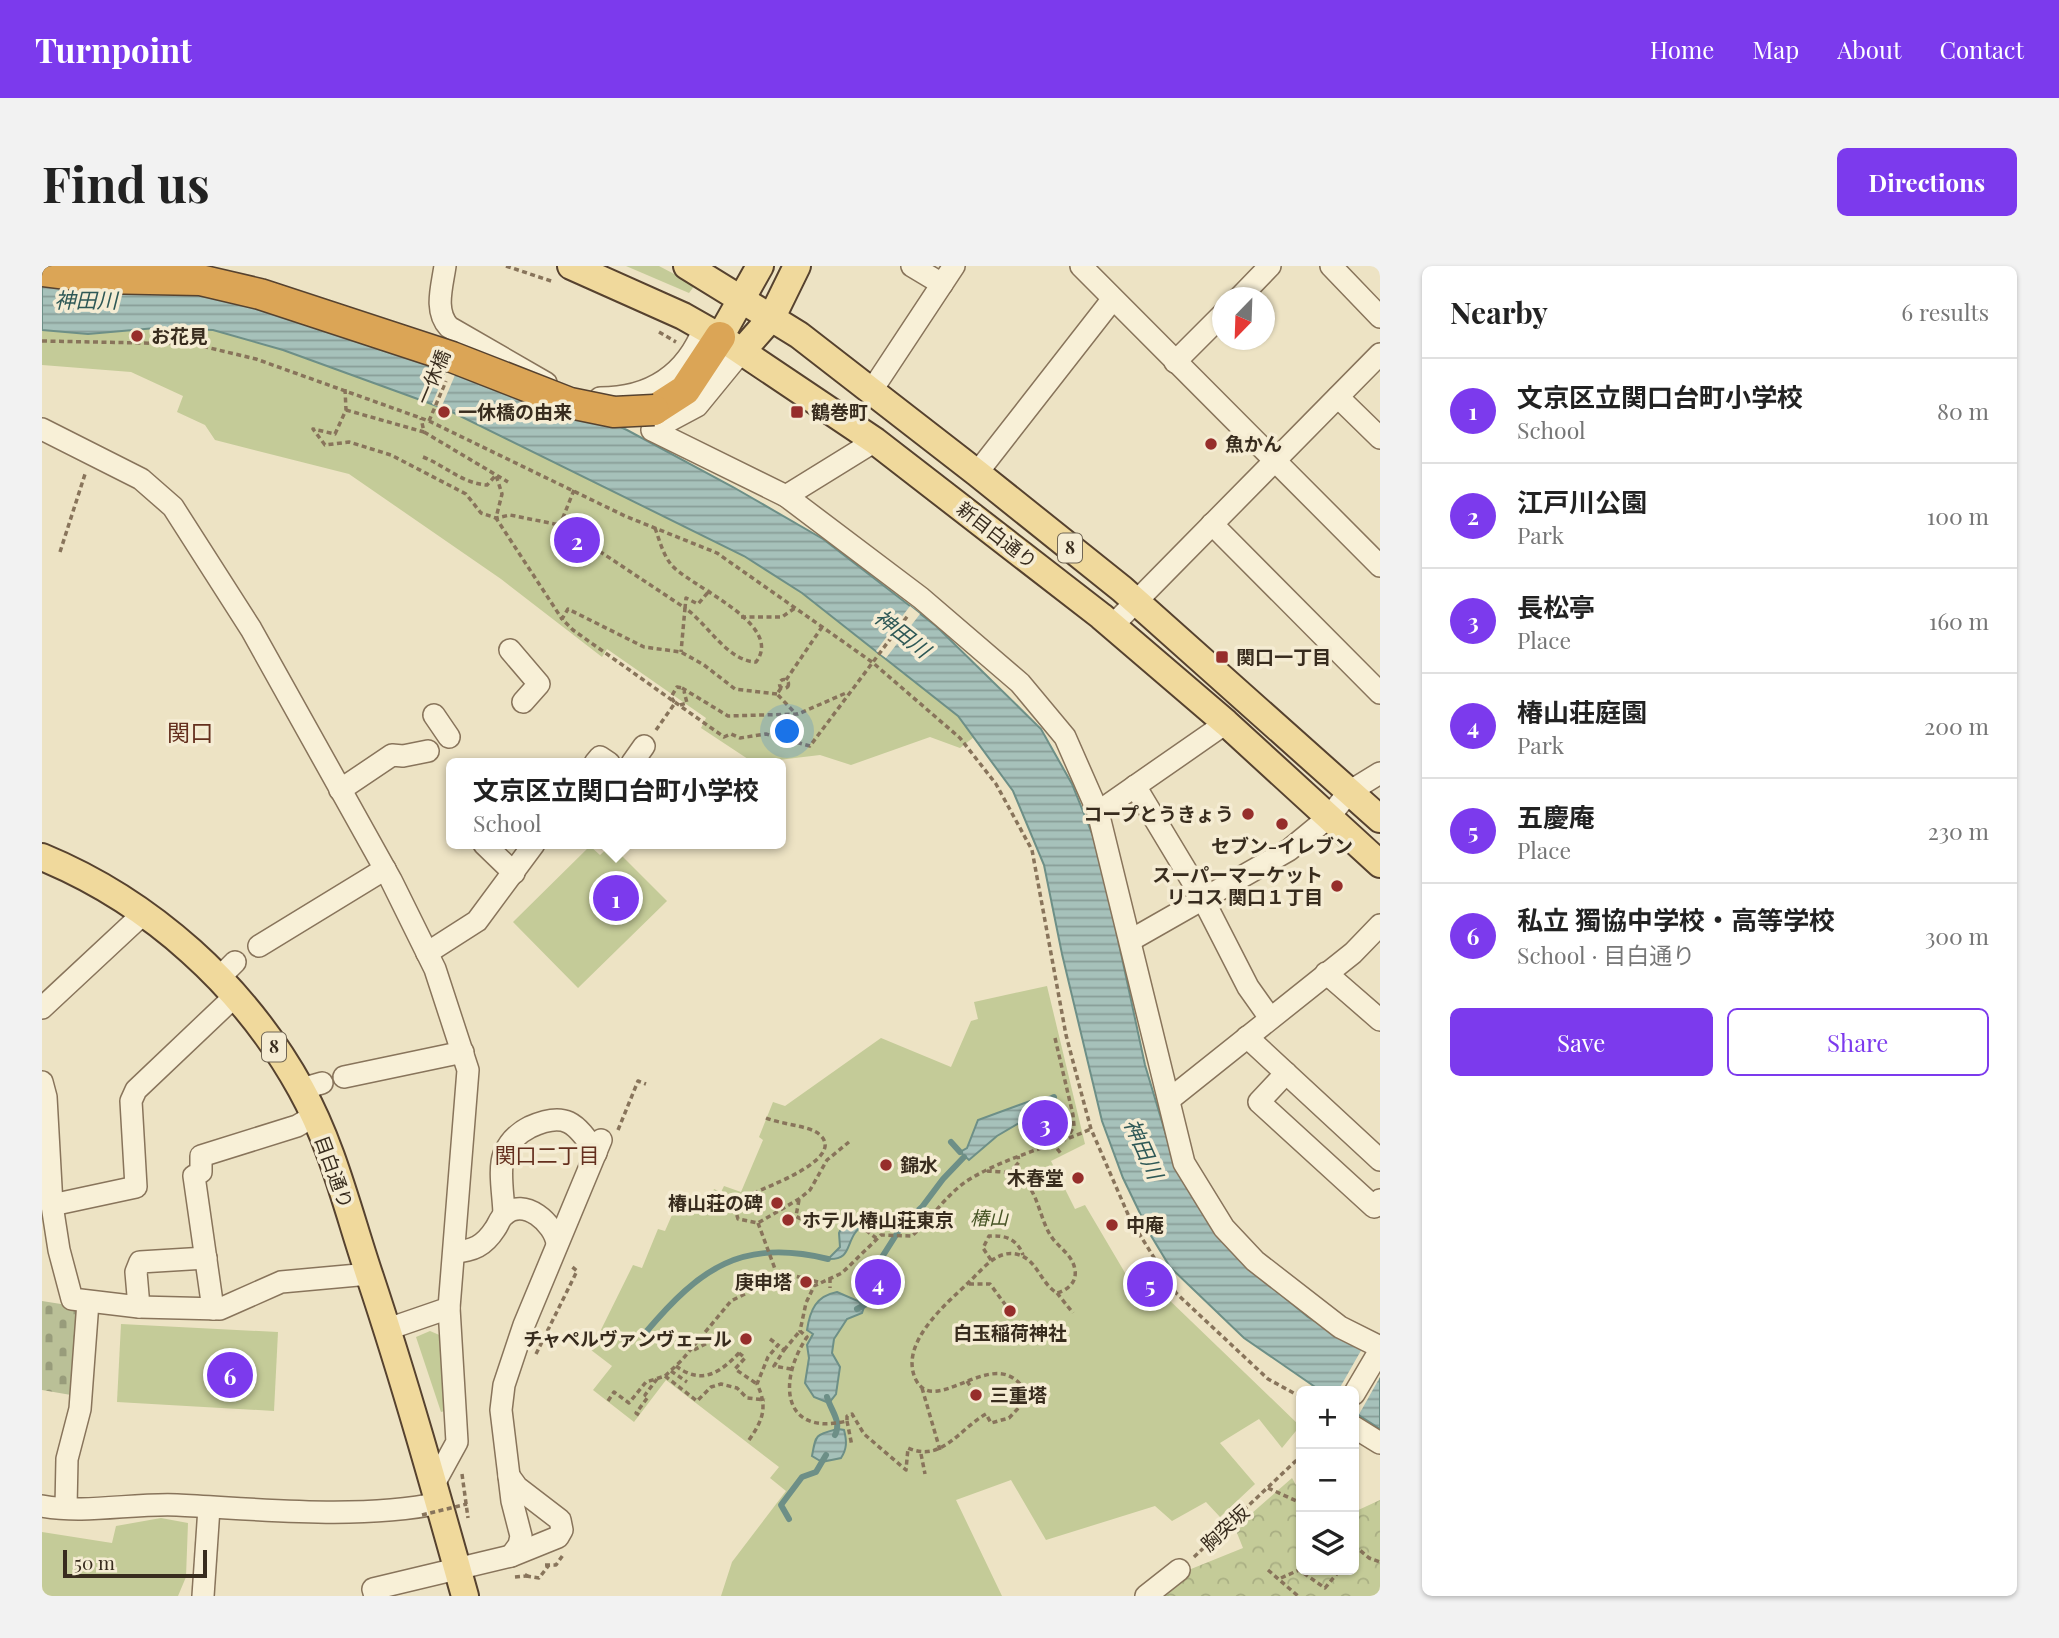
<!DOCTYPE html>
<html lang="en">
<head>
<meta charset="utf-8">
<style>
	:root { --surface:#fff; --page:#f2f2f2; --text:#222; --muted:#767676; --line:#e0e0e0; --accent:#7c3aed }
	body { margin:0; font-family:"Playfair Display","Noto Sans JP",serif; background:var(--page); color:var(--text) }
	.controls { position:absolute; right:21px; bottom:21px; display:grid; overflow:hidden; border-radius:10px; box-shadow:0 2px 5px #0004 }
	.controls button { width:63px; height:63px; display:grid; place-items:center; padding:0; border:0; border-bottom:2px solid var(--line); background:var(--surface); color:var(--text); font:35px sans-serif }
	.compass { position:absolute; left:1170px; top:21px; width:63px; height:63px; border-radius:50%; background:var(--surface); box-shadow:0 2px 5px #0004; rotate:203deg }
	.scale { position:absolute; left:21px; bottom:18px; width:144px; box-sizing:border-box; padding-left:7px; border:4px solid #382c1e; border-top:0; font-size:19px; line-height:24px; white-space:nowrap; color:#382c1e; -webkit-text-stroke:5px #f5ecd3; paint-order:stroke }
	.you { position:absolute; left:746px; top:466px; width:24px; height:24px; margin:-18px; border:5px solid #fff; border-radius:50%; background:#1a73e8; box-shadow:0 0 0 10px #1a73e833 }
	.badge { display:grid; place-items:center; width:46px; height:46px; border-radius:50%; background:var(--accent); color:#fff; font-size:23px; font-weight:700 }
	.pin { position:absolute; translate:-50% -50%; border:4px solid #fff; box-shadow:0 2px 7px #0006 }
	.popup { position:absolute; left:404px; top:492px; width:340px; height:91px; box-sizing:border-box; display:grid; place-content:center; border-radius:10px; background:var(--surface); filter:drop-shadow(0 2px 5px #0005); font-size:23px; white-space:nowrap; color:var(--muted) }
	.popup b { font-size:26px; color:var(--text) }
	.popup::after { content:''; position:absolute; left:50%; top:100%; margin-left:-14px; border:14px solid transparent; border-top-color:var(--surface) }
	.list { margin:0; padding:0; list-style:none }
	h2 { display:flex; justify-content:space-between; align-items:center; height:91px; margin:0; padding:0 28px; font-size:30px }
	h2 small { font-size:23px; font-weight:400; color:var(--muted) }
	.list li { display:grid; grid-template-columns:46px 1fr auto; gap:21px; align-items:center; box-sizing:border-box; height:105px; padding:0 28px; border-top:2px solid var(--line) }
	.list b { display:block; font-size:26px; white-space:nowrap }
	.list p { margin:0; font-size:23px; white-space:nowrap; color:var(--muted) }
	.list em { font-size:23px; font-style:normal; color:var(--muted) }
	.actions { display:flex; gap:14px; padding:21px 28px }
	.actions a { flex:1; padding:16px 0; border:2px solid var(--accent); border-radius:10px; text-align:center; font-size:24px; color:var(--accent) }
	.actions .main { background:var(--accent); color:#fff }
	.icon { flex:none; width:38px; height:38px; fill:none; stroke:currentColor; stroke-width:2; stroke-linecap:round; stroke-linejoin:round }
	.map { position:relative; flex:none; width:1338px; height:1330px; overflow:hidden; border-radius:10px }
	header { display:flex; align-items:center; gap:42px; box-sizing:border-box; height:98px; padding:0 35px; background:var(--accent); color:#fff }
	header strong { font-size:33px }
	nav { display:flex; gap:38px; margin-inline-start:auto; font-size:24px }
	.intro { display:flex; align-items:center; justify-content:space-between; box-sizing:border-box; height:168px; padding:0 42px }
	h1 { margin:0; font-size:49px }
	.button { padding:18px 32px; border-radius:10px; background:var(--accent); color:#fff; font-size:24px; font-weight:700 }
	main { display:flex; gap:42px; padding:0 42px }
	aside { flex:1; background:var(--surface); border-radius:10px; box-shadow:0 2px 5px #0004 }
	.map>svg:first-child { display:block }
	.green { fill:#c4cb98 }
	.forest { fill:url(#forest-crowns) }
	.cemetery { fill:url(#cemetery-stones) }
	.water { fill:url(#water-rules); stroke:#6d8f87; stroke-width:2 }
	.pier { fill:#ede3c4 }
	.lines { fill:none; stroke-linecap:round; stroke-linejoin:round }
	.stream { stroke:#6d8f87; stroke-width:6 }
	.minor-casing { stroke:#88745b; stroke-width:24 }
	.major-casing { stroke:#56422f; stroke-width:30 }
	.highway-casing { stroke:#56422f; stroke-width:33 }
	.path { stroke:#88745b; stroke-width:3.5; stroke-dasharray:5 3.5; stroke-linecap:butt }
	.minor { stroke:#f8f0d7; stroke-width:21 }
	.major { stroke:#f0d99c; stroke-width:26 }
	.highway { stroke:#dba556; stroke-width:30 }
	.highway-bridge-casing { stroke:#56422f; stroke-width:33; stroke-linecap:butt }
	.path-bridge { stroke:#88745b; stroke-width:3.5; stroke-dasharray:5 3.5; stroke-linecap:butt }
	.highway-bridge { stroke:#dba556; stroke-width:30 }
	.poi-dot { fill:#962e2b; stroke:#f5ecd3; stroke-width:2.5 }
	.labels { text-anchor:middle; stroke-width:7; stroke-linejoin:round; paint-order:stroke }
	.shield { fill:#f5ecd3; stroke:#716654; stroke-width:2 }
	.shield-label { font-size:18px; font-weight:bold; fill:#382c1e }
	.poi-label { font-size:19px; font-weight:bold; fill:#382c1e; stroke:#f5ecd3; text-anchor:start }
	.street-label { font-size:19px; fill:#382c1e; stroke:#f5ecd3 }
	.park-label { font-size:19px; font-style:italic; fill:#475425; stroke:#f5ecd3 }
	.water-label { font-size:21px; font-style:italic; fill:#2e5856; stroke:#f5ecd3 }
	.neighbourhood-label { font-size:21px; fill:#642f1e; stroke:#f5ecd3 }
	.quarter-label { font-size:23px; fill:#642f1e; stroke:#f5ecd3 }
</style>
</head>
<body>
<header>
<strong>Turnpoint</strong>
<nav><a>Home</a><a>Map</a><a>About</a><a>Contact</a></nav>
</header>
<div class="intro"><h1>Find us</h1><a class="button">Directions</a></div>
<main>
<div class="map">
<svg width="1338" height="1330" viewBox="0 0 1338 1330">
	<defs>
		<pattern id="forest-crowns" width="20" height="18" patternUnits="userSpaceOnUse" patternTransform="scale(1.75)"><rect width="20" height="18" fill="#c4cb98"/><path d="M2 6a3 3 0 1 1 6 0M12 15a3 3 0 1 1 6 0" fill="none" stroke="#a9ae83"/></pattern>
		<pattern id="cemetery-stones" width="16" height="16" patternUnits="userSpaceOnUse" patternTransform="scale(1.75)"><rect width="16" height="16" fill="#bac097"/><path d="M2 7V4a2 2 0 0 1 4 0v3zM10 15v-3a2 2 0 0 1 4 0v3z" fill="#989c7b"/></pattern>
		<pattern id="water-rules" width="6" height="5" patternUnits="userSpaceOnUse" patternTransform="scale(1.75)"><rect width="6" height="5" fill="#a6c1ba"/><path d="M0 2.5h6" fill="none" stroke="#889d97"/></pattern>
	</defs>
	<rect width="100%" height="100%" fill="#ede3c4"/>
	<g class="green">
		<polygon points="584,0 617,0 653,19 647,27"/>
		<polygon points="114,62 171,64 241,84 406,144 551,214 702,290 760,327 916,450 932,471 918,482 888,471 809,499 778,489 712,497 659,462 664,452 565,383 560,391 459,313 307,208 173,174 163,159 135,146 141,130 89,106 0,99 0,64 46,68"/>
		<polygon points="569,579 625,635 536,722 471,656 548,580 558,589"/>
		<polygon points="1005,720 1043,878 1009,895 1033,943 1043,939 1102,1039 1122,1029 1258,1160 1240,1182 1217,1153 1178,1177 1213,1218 1178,1251 1164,1236 1130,1255 1113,1240 1004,1274 969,1214 914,1234 960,1330 679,1330 690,1296 744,1225 728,1212 737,1201 624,1114 592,1156 551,1124 570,1100 549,1084 591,999 600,1002 616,963 623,965 633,942 640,945 644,937 650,939 653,933 659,935 662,928 669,930 672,923 679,926 682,920 699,926 721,874 717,871 731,836 743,840 839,772 909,801 929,755 936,753 932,736"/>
		<polygon points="79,1058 236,1066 232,1145 75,1136"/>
		<polygon points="388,1065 402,1071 407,1144 399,1146 374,1071"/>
		<polygon points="119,1252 146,1257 144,1311 136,1330 0,1330 0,1266 70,1277 74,1260"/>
	</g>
	<polygon class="forest" points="1250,1212 1259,1228 1259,1304 1312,1304 1312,1246 1338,1234 1338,1330 1116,1330 1149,1303 1201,1282 1193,1262"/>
	<polygon class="cemetery" points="0,1035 38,1041 29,1129 0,1124"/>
	<g class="water">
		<polygon points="0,0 86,5 410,83 585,164 691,221 781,273 894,360 999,463 1030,518 1057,585 1103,799 1127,879 1213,1007 1266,1051 1338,1094 1338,1163 1312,1146 1312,1125 1279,1125 1202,1072 1128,1001 1108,968 1081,912 1060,855 1020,688 1002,599 971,525 916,450 760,327 702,290 406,144 241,84 171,64 114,62 46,68 0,64"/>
		<polygon points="988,835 995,839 994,847 955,870 927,894 918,886 925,882 936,854"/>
		<path d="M825 952 832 953C826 957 817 960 813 967 804 980 808 994 786 993L798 981 797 967 802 957Z"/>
		<path d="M795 1026 816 1035 822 1041 820 1047 805 1053 792 1073 790 1087 798 1101 794 1128 787 1137 772 1131 763 1117 767 1092 765 1079 771 1068 765 1064C768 1044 774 1030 795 1026Z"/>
		<path d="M796 1163 802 1164C805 1175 805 1183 799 1192L780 1196 770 1190C774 1168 773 1169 796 1163Z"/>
	</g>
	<g class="pier">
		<polygon points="413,84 422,88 399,142 390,138"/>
		<polygon points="868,340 878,348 844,392 834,385"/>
		<polygon points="1321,1081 1338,1091 1338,1111 1315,1152 1312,1150 1312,1125 1296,1125"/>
	</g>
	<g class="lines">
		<g class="stream">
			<polyline points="995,839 1012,831"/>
			<polyline points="909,876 918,886"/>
			<polyline points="832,953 861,958"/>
			<polyline points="815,1043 828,1036 821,1021 861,958 880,941 901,913 922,891"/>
			<path d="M604 1066C658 1002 700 972 786 993"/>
			<path d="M785 1131C789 1145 800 1155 793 1169"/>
			<polyline points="747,1253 739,1239 760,1211 774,1206 784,1189"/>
		</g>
		<defs>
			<g id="minor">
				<path d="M403 0C400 21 392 45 407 61L504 117"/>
				<polyline points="870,0 900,18"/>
				<polyline points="1039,0 1338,300"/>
				<polyline points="1289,0 1338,51"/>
				<polyline points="1197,32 1228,0"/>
				<polyline points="700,85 655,140 610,164 744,230 879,332 978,417 1023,471 1056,546 1142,897 1182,962 1213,995 1298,1061 1338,1081"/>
				<polyline points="1133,96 1181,48"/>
				<polyline points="830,124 912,0"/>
				<polyline points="1296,131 1338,172"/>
				<path d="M558 132C608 132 644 109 662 62"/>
				<polyline points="0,163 99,213 131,241 209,363 349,614 393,703 426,804 407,1042 346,1063"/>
				<polyline points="935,207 1070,34"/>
				<polyline points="744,230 833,175"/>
				<polyline points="1170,258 1338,427"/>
				<polyline points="1070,360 1338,88"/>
				<polyline points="468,384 497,418 481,436"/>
				<polyline points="392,449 407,471"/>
				<polyline points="553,497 558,491 567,497"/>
				<polyline points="590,497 602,480"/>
				<polyline points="1093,520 1161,633 1206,721 1228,752"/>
				<polyline points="298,524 350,489 361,490 386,485"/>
				<polyline points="1056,546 1184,457"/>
				<polyline points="442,578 472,607"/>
				<polyline points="1089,674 1247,584 1287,551 1307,526 1338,507"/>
				<polyline points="217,680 343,603"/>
				<polyline points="385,687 435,655 492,578"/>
				<polyline points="1284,707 1338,754"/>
				<polyline points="177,712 193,696"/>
				<polyline points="0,742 102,647"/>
				<polyline points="1205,771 1338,894"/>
				<polyline points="1244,807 1217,836 1332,941 1338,934"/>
				<polyline points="302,811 421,786"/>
				<polyline points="0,816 4,831 10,939 17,984 30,1033 97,1041 178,1043 239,1016 327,1008"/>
				<polyline points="259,823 280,817"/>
				<polyline points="1128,833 1311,687 1338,659"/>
				<polyline points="10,939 94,921 89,835 94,824 193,730"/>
				<path d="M462 949C462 932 456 904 462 888 467 876 476 867 488 861 523 845 534 856 554 887"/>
				<path d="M412 986C431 985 442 980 453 963 456 959 458 952 462 949 482 930 513 958 515 978"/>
				<polyline points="97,1041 94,1006 98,996 164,992"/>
				<polyline points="171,1043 152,910 159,906 159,890 255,860 272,850"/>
				<polyline points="1312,1128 1338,1084"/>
				<polyline points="1312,1161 1338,1177"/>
				<polyline points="392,1218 415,1176 407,1042"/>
				<path d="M0 1240C43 1248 91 1237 135 1239 218 1243 316 1254 398 1237"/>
				<polyline points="24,1241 25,1193 38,1143 46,1036"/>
				<polyline points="469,1290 477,1279 479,1270 470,1235 459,1144 462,1119 482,1059 559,874"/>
				<polyline points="161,1330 167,1242"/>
				<polyline points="333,1330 331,1323 469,1290 516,1271 520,1264 518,1254 475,1221 467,1210"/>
				<polyline points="1104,1330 1137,1304"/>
			</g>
			<g id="major">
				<polyline points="529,0 641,50 678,71 833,175 1059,350 1184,457 1338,598"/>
				<polyline points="645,0 757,69 935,207 1080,323 1338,553"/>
				<polyline points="678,71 718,0"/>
				<polyline points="700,85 730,51 755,0"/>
				<path d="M0 591C109 636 202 720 259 823 291 880 307 949 328 1011 363 1116 393 1223 423 1330"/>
			</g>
			<polyline id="highway" points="612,144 643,124 678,71"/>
		</defs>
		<use href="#minor" class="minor-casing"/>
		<use href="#major" class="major-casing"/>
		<use href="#highway" class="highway-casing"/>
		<g class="path">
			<polyline points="464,0 512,16"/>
			<polyline points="617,66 634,76"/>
			<polyline points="0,75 151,78 214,93 387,155 583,250 675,287 830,396 918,472 954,518 990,584 1024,769 1043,841 1049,863 1088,953 1134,1027 1226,1113 1259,1131"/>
			<polyline points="303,123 304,144 293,168 271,163 283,179 307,176 349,189 424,228 439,247 454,252 468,249 518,259"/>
			<polyline points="304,144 382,166 379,152"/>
			<polyline points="387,155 404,115"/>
			<polyline points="382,166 466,216"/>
			<path d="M381 191C404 200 419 217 445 219L454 209 460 228 454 252 520 353"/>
			<polyline points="532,224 518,259 643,342 639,386"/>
			<path d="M613 262C617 273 621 288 628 297 643 319 744 357 714 396 685 395 666 358 643 342L644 332 656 338 668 324"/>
			<polyline points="18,286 44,205"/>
			<polyline points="699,351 740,351 753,342"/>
			<circle cx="742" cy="418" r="4.5"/>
			<polyline points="744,414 780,361"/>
			<polyline points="640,422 686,450 756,448 804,427"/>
			<polyline points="739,422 735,428 754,448"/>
			<polyline points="735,428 693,423 662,399 639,386 602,381 526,343 520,353 531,364 682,471 689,468 698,472 724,468 768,480 867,348"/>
			<polyline points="638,439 645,437 642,425"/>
			<polyline points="614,464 633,437 629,431 635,421 640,422"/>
			<polyline points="1013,772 1031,849 1032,860 1026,871"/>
			<path d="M724 852C738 858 768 860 777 868 806 892 724 921 712 927 704 932 697 937 694 946L696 953 716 957 757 933 768 924 785 894 807 876"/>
			<polyline points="576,864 596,815 604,818"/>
			<polyline points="995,866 998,881"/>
			<polyline points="1010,876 1020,889"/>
			<path d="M945 905C955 906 968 905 977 911 997 923 997 955 1011 973 1019 983 1031 990 1033 1004 1035 1017 1025 1024 1015 1027 998 1017 995 992 974 988 954 984 940 1004 926 1017 904 1038 856 1078 874 1114 891 1148 941 1092 971 1112 980 1118 983 1124 984 1134L967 1152 949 1157 944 1148C917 1163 900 1197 866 1182L864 1204 822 1168 810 1148 805 1150V1155C739 1171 736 1114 765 1071L758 1065 764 1037 772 1020 800 1007 839 969 870 970C890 952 905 927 928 913 966 890 1009 881 1049 863"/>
			<polyline points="968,907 977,896 976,890"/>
			<path d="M757 934 754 950C770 961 787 955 804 949L834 972"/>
			<polyline points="716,957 736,1011 753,1010 776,1016"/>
			<path d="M949 994 941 982 947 970C964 969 975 973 981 989"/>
			<polyline points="788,1012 788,1022"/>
			<polyline points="927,1018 948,1018 965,1041"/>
			<polyline points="1015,1027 1031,1047"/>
			<polyline points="728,1073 736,1079"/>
			<polyline points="652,1084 686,1066"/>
			<polyline points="742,1084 758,1065"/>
			<polyline points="697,1087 703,1092 693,1103 715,1118"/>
			<polyline points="494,1088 535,1005 529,1000"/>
			<path d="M634 1100C660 1120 679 1106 698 1086"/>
			<polyline points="629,1105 645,1116"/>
			<polyline points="623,1110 655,1135 669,1121 679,1118 695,1122 705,1132 723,1134"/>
			<polyline points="925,1115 929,1121"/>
			<polyline points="880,1122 898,1184"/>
			<polyline points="566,1135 572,1126 587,1137 604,1116 623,1110 640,1094 689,1035 736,1011"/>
			<polyline points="597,1149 594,1147 606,1131 603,1129 615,1113"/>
			<polyline points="805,1155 810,1180"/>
			<path d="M707 1174C721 1154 726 1141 715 1118L726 1091 736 1079 742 1084 732 1100 749 1103"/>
			<polyline points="879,1188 883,1208"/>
			<polyline points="420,1208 426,1252"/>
			<polyline points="1226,1222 1259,1237"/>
			<polyline points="1312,1279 1327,1292 1338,1296"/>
			<polyline points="1152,1291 1259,1190"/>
			<polyline points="503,1299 514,1299 521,1289"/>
			<polyline points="1226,1304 1256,1330"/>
			<polyline points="484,1310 497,1312 507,1299"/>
			<polyline points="473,1311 484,1310 487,1305"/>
			<polyline points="1239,1312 1257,1304 1283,1322 1298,1304"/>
		</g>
		<use href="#minor" class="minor"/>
		<use href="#major" class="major"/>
		<use href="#highway" class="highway"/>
		<defs>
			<polyline id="highway-bridge" points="0,5 57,12 158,14 218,28 410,91 528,137 572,146 612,144"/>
		</defs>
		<use href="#highway-bridge" class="highway-bridge-casing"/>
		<polyline class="path-bridge" points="380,1249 425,1238"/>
		<use href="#highway-bridge" class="highway-bridge"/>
	</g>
	<g class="poi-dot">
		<circle cx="95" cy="70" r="7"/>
		<circle cx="402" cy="146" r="7"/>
		<rect x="748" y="139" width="14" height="14" rx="3.5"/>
		<circle cx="1169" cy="178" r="7"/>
		<rect x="1173" y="384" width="14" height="14" rx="3.5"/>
		<circle cx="1206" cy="548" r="7"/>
		<circle cx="1240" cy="558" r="7"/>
		<circle cx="1295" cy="620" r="7"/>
		<circle cx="844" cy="899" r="7"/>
		<circle cx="1036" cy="912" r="7"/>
		<circle cx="735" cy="937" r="7"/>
		<circle cx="746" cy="954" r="7"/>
		<circle cx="1070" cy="959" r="7"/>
		<circle cx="764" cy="1016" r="7"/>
		<circle cx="968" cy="1045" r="7"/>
		<circle cx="704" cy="1073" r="7"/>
		<circle cx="934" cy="1129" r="7"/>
	</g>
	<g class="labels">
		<g class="shield">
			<rect x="1016" y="267.5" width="24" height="29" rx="5"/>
			<rect x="220" y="766.5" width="24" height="29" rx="5"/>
		</g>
		<g class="shield-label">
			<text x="1028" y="288">8</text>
			<text x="232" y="787">8</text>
		</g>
		<g class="poi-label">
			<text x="109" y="77">お花見</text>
			<text x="416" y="153">一休橋の由来</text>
			<text x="769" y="153">鶴巻町</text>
			<text x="1183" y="185">魚かん</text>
			<text x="1194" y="398">関口一丁目</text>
			<text x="1192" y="555" text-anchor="end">コープとうきょう</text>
			<text x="1240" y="587" text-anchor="middle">セブン-イレブン</text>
			<text x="1281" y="616" text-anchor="end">スーパーマーケット<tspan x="1281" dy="22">リコス 関口１丁目</tspan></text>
			<text x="858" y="906">錦水</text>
			<text x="1022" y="919" text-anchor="end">木春堂</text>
			<text x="721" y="944" text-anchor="end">椿山荘の碑</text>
			<text x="760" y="961">ホテル椿山荘東京</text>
			<text x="1084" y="966">中庵</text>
			<text x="750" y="1023" text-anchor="end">庚申塔</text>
			<text x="968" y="1074" text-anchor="middle">白玉稲荷神社</text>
			<text x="690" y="1080" text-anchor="end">チャペルヴァンヴェール</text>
			<text x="948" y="1136">三重塔</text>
		</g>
		<g class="street-label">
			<text transform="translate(391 111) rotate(-67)" y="7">一休橋</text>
			<text transform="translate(955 269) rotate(38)" y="7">新目白通り</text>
			<text transform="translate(292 906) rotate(70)" y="7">目白通り</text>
			<text transform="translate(1183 1262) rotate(-43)" y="7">胸突坂</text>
		</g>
		<g class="park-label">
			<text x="947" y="959">椿山</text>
		</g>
		<g class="water-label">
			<text x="44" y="42">神田川</text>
			<text transform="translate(860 368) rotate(38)" y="7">神田川</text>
			<text transform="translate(1101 883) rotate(66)" y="7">神田川</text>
		</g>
		<g class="neighbourhood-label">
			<text x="505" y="897">関口二丁目</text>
		</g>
		<g class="quarter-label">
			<text x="148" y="475">関口</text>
		</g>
	</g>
</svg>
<div class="controls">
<button>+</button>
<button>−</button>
<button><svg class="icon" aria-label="layers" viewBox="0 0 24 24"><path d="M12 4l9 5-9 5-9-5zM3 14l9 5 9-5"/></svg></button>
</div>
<svg class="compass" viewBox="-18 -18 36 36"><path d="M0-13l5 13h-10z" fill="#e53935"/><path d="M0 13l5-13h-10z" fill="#767676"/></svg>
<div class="scale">50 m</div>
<div class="you"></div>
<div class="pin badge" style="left:574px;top:632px">1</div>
<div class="popup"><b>文京区立関口台町小学校</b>School</div>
<div class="pin badge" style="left:535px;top:274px">2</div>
<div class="pin badge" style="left:1003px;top:857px">3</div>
<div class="pin badge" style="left:836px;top:1016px">4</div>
<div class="pin badge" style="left:1108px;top:1018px">5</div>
<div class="pin badge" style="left:188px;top:1109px">6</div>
</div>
<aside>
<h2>Nearby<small>6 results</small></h2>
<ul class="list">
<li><span class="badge">1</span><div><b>文京区立関口台町小学校</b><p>School</p></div><em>80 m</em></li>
<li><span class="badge">2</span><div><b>江戸川公園</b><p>Park</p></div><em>100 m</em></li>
<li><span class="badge">3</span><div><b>長松亭</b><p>Place</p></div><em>160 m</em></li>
<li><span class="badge">4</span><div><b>椿山荘庭園</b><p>Park</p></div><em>200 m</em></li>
<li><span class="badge">5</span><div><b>五慶庵</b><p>Place</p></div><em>230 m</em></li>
<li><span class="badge">6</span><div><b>私立 獨協中学校・高等学校</b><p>School · 目白通り</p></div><em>300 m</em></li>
</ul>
<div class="actions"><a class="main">Save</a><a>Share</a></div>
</aside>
</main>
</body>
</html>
